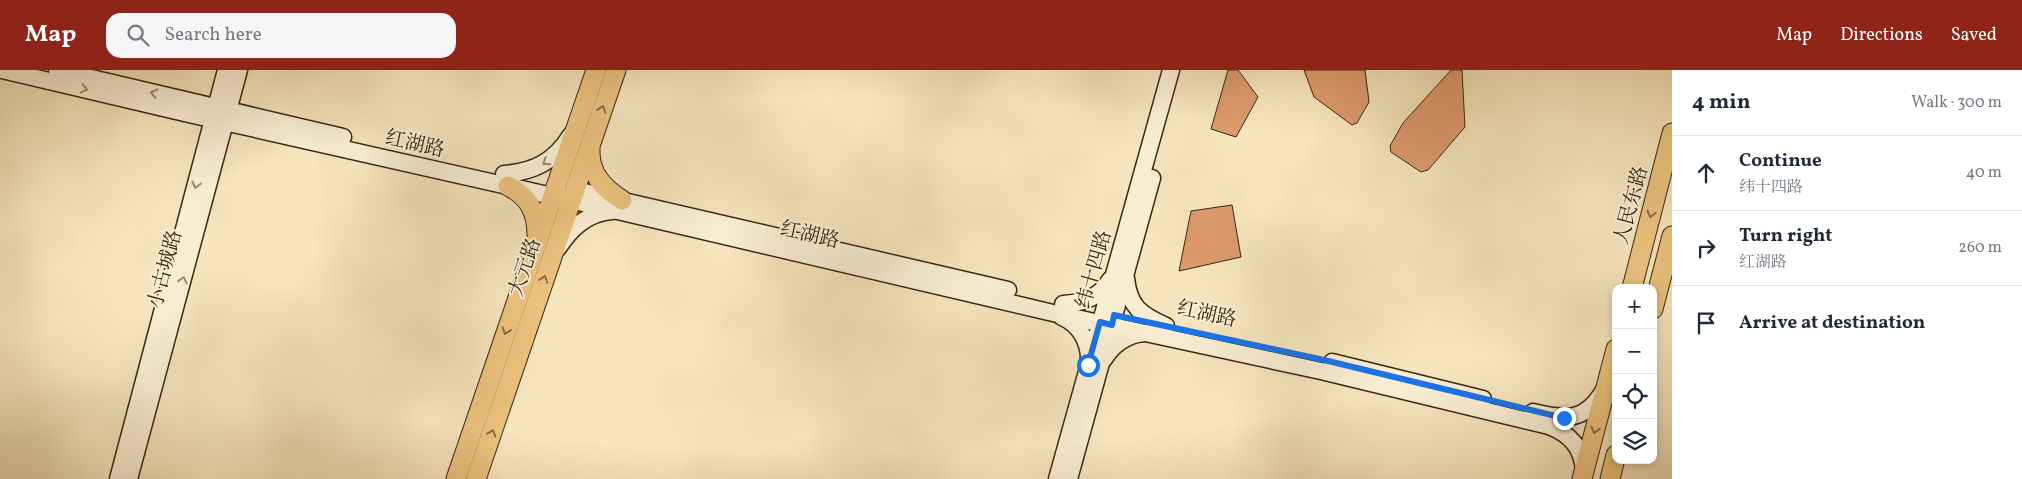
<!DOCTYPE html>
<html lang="en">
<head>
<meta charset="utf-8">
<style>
	:root { --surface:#fff; --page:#f6f6f7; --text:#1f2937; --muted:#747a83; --line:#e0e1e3; --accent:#8f2418 }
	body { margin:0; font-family:Vollkorn,"Noto Serif SC",serif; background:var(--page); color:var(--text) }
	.controls { position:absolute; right:15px; bottom:15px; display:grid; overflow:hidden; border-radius:10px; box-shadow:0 2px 8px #0003 }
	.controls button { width:45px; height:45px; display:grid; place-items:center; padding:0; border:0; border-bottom:1px solid var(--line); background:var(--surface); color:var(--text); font:25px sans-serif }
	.stop { position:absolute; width:15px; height:15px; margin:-11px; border:4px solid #1a73e8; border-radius:50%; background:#fff }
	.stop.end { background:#1a73e8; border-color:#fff; box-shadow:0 1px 5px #0008 }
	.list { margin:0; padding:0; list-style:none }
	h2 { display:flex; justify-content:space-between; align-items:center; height:65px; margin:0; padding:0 20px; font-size:21px }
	h2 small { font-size:16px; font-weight:400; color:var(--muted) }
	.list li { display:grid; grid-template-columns:32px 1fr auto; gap:15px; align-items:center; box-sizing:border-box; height:75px; padding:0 20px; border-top:1px solid var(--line) }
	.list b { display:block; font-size:19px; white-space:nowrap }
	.list p { margin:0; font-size:16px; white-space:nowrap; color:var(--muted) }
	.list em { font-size:16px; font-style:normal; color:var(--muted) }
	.icon { flex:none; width:28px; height:28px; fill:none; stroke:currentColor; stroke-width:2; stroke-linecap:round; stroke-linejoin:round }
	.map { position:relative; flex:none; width:1672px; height:409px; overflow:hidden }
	header { display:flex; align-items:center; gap:30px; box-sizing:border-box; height:70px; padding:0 25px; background:var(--accent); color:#fff }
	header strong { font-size:24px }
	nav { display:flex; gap:28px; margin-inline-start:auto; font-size:18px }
	.search { width:350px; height:45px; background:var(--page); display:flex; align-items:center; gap:12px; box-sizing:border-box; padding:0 18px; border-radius:15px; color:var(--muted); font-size:19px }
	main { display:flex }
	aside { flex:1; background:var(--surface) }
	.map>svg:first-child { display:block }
	.building { fill:#dd9a6c; stroke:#372812 }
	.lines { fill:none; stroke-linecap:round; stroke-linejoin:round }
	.secondary-casing { stroke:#372812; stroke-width:19 }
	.primary-casing { stroke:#372812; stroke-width:21 }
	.secondary { stroke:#f9eed4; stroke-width:16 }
	.primary { stroke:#ebc27e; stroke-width:19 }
	.oneway { stroke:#988b73 }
	.oneway2 { stroke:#886d43 }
	.route { stroke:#1a73e8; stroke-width:6 }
	.labels { text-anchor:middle; stroke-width:4; stroke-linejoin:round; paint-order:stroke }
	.street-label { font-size:20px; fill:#372812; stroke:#f9eed4 }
</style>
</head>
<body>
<header>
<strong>Map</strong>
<div class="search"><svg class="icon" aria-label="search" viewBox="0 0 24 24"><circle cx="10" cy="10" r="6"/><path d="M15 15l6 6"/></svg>Search here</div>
<nav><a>Map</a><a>Directions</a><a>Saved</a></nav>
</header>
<main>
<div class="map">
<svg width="1672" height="409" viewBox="0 0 1672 409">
	<rect width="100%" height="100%" fill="#f6e5bd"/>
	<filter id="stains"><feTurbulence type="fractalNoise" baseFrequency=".004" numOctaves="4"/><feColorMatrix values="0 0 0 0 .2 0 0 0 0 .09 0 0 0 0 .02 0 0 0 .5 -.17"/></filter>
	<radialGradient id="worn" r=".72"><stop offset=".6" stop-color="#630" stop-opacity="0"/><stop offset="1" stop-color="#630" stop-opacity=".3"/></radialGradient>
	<g class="building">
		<polygon points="1228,0 1238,0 1258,27 1236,67 1211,59"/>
		<polygon points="1304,0 1365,0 1369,32 1357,53 1352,55 1314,27"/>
		<polygon points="1451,0 1462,0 1465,57 1428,100 1421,102 1391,82 1390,76 1403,53"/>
		<polygon points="1232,135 1241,187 1179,201 1191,141"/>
	</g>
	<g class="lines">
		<defs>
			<g id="secondary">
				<path d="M2 0 189 44 592 135 1053 243 1321 301 1549 356C1570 364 1582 377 1584 400"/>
				<polyline points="57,0 343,67"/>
				<path d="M504 104C534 102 555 91 571 65"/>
				<polyline points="576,120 1008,220"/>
				<path d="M558 178C571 158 587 143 612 141"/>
				<path d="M1126 208C1129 237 1141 245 1166 256"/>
				<path d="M1063 234C1083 233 1099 228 1110 210"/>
				<path d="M1062 247C1079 254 1089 271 1089 289"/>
				<path d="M1104 289C1113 274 1128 264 1145 263"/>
				<polyline points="1332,292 1483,329"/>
				<path d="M1533 342C1566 350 1585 352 1604 320"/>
				<polyline points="118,409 226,0"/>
				<polyline points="129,409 239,0"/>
				<polyline points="1057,409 1171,0"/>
				<polyline points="1069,409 1152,108"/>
			</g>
			<g id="primary">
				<path d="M590 79C589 103 603 118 622 130"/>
				<path d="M508 116C529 127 537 142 537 165"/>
				<polyline points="1632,218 1672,63"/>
				<polyline points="1653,239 1672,166"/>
				<polyline points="456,409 596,0"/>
				<polyline points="476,409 616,0"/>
				<polyline points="1582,409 1616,279"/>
				<polyline points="1610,409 1616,385"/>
			</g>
		</defs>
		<use href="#secondary" class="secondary-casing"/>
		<use href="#primary" class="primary-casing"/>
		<use href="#secondary" class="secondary"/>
		<use href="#primary" class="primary"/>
	</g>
	<defs><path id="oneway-chevron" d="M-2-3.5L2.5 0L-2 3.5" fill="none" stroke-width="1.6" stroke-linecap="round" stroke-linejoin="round" transform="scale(1.25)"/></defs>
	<g class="oneway">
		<use href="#oneway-chevron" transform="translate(84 19) rotate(13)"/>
		<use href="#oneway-chevron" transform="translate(154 23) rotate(-167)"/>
		<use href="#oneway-chevron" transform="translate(546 92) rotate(146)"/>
		<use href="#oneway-chevron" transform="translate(196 115) rotate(105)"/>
		<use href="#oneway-chevron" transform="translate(183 210) rotate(-75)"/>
	</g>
	<g class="oneway2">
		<use href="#oneway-chevron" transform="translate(602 39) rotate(-71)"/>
		<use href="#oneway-chevron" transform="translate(1651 144) rotate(105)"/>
		<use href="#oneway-chevron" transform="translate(544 209) rotate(-71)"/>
		<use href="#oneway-chevron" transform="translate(506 261) rotate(109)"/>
		<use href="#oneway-chevron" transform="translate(1595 360) rotate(104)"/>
		<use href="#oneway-chevron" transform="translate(492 363) rotate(-71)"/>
	</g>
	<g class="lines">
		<polyline class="route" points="1088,295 1100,252 1112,255 1114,245 1324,290 1564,348"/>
	</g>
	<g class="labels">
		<g class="street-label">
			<text transform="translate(415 73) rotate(13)" y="7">红湖路</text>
			<text transform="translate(1630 135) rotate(-75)" y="7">人民东路</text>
			<text transform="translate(810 164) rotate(13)" y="7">红湖路</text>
			<text transform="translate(524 197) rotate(-71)" y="7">大元路</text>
			<text transform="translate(164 199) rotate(-75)" y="7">小古城路</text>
			<text transform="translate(1093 199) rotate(-74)" y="7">纬十四路</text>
			<text transform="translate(1207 243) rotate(12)" y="7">红湖路</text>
		</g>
	</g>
	<rect width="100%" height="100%" filter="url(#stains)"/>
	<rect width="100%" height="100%" fill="url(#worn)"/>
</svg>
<div class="controls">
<button>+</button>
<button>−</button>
<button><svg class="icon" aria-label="locate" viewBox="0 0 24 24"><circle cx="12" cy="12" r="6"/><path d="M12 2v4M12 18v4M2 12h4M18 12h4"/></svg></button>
<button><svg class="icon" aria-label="layers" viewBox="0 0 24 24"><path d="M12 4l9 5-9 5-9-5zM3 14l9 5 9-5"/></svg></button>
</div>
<div class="stop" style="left:1088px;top:295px"></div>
<div class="stop end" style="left:1564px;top:348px"></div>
</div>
<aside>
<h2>4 min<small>Walk · 300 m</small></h2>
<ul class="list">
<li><svg class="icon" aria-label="ahead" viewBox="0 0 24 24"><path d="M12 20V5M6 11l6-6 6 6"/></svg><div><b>Continue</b><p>纬十四路</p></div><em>40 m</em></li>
<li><svg class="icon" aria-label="right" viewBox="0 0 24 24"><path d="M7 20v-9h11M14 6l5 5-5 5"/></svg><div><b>Turn right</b><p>红湖路</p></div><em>260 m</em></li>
<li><svg class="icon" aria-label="arrive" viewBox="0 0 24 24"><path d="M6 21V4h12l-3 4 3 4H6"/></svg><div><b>Arrive at destination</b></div></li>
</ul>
</aside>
</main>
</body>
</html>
